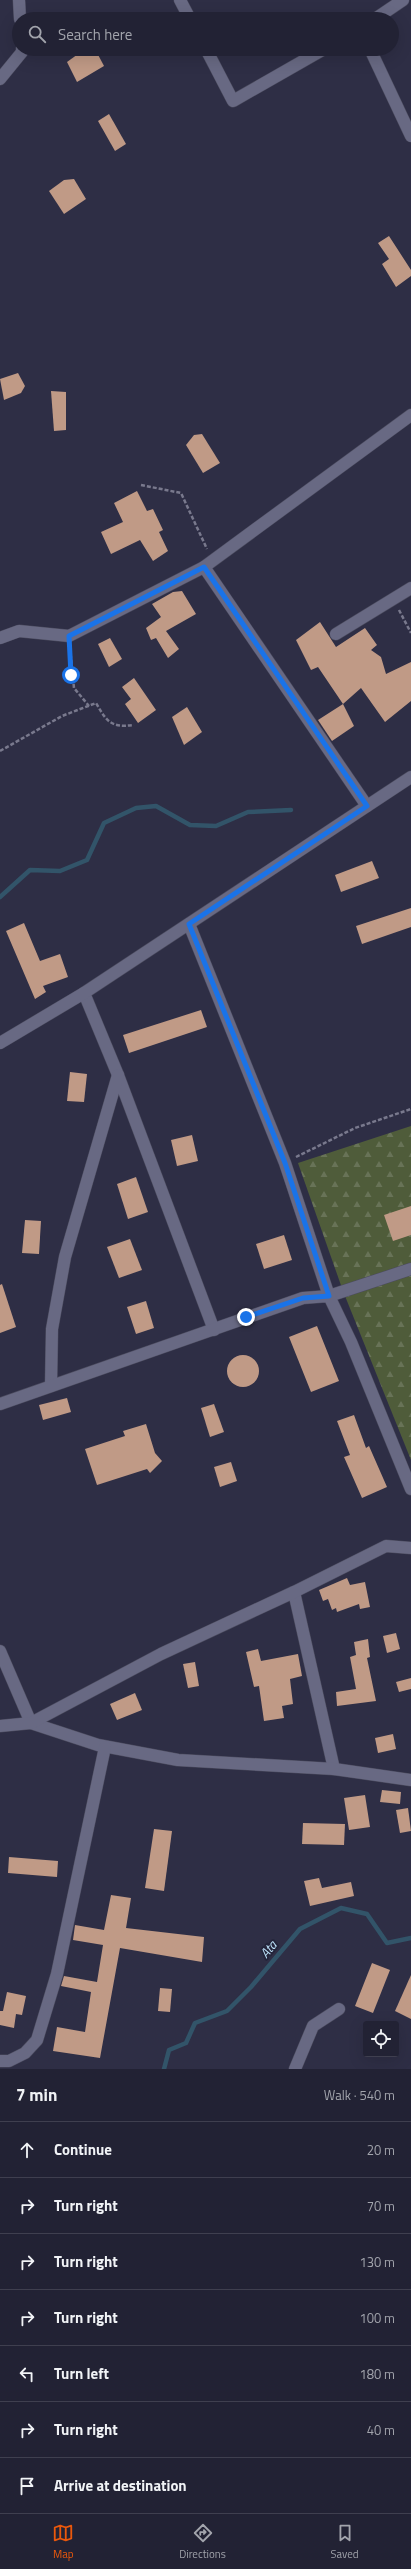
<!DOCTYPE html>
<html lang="en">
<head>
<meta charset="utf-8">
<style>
	:root { --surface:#222234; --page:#2e2f40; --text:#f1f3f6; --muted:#a2a4ac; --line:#3f3f4f; --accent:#ea580c }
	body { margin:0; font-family:"Titillium Web",sans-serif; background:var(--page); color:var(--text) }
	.controls { position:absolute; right:12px; bottom:12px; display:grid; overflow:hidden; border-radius:4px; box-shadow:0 4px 16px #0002 }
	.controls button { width:36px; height:36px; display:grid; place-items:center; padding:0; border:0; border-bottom:1px solid var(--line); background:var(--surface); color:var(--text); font:20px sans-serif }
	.stop { position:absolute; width:12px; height:12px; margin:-9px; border:3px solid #1a73e8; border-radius:50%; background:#fff }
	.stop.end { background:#1a73e8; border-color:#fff; box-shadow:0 1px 4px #0008 }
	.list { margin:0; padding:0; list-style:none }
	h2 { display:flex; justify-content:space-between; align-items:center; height:52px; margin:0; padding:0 16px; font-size:17px }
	h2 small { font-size:13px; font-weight:400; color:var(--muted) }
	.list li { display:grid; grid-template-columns:26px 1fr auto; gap:12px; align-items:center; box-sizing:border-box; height:56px; padding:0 16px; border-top:1px solid var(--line) }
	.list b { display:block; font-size:15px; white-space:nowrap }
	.list em { font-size:13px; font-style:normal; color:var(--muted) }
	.icon { flex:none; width:22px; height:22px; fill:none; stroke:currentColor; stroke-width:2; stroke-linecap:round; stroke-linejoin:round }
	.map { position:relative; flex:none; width:411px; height:2069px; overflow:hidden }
	.search { position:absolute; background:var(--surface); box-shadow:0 4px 16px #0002; left:12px; right:12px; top:12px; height:44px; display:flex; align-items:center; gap:10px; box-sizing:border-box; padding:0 14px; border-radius:22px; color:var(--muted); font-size:15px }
	.sheet { height:444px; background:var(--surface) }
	nav { display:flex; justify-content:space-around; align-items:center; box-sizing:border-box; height:56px; border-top:1px solid var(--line); background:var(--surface); font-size:11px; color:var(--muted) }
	nav a { display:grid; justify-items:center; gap:2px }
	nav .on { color:var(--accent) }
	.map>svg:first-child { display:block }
	.forest { fill:url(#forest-firs) }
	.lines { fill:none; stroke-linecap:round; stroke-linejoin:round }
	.stream { stroke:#325469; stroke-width:4.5 }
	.building { fill:#c09a86 }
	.minor-casing { stroke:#4b4b5e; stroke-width:13 }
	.path { stroke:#79798d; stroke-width:2.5; stroke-dasharray:4 2; stroke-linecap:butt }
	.minor { stroke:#686983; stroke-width:12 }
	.route { stroke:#1a73e8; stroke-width:5 }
	.labels { text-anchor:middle; stroke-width:4; stroke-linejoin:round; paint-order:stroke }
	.water-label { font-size:13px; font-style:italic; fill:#bee2fa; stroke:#24253b }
</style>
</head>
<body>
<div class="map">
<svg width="411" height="2069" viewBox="0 0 411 2069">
	<defs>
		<pattern id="forest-firs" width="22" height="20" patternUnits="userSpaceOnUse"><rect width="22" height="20" fill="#4f5c3a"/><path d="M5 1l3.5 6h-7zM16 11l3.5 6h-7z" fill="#687357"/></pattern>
	</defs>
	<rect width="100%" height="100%" fill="#2e2e45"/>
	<polygon class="forest" points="411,1126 411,1460 343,1291 298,1163"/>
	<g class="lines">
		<g class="stream">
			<polyline points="0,897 30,870 60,871 87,860 104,823 136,808 156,806 190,825 216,826 248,812 291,810"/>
			<polyline points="164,2069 169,2050 186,2043 195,2023 227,2011 251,1987 300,1929 341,1908 367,1914 387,1943 411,1938"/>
		</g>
	</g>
	<g class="building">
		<polygon points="85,49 95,49 104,66 77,82 67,62"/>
		<polygon points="109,114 126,144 115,151 98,121"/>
		<polygon points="74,179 86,199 64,214 49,191 64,180"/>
		<polygon points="389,236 411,270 411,276 396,287 382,264 389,259 378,243"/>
		<polygon points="18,373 25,386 21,393 4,400 0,379"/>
		<polygon points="51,391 66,392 66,430 54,431"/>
		<polygon points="202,434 220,463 203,473 186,445 194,435"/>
		<polygon points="137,491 147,511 153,509 163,530 159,532 168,551 153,561 140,540 111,554 101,532 123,522 114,503"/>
		<polygon points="182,591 196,614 166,631 179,649 168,658 156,638 151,640 146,628 161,617 152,604 173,592"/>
		<polygon points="320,622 336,647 365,628 377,645 371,650 381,657 386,674 411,662 411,701 385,722 361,688 343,704 318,667 311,670 296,640"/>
		<polygon points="110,638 122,659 109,667 98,644"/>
		<polygon points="134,678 156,710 138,723 125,704 131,699 122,687"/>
		<polygon points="343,704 354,726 332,741 318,720"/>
		<polygon points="187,707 202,732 184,745 172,717"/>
		<polygon points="372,861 379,878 341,892 335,875"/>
		<polygon points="411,908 411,927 362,944 356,926"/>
		<polygon points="24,923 40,961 60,954 68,977 43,986 46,992 35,999 6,931"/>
		<polygon points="201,1010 207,1027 129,1053 123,1035"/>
		<polygon points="70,1072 87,1074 84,1102 67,1101"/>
		<polygon points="192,1135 198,1161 177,1166 171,1140"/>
		<polygon points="136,1177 148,1212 128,1219 117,1184"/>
		<polygon points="411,1206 411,1235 393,1241 384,1215"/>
		<polygon points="25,1220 41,1221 39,1254 22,1253"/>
		<polygon points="284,1235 292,1260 264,1269 256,1244"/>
		<polygon points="130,1239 142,1270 119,1278 107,1247"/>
		<polygon points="2,1284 16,1327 0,1333 0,1285"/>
		<polygon points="146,1301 154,1328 136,1334 127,1307"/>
		<polygon points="317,1326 339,1381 311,1392 289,1337"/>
		<circle cx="243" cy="1371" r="16"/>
		<polygon points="67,1398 71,1412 43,1420 39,1405"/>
		<polygon points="214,1404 224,1432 210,1437 201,1408"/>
		<polygon points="354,1415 366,1448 369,1446 387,1487 362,1498 344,1457 350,1455 337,1421"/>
		<polygon points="146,1424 155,1453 162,1461 150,1473 147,1469 97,1485 85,1449 125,1436 123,1431"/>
		<polygon points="231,1462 237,1481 220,1487 214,1467"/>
		<polygon points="347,1578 350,1585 365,1582 370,1607 360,1609 359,1604 337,1612 336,1608 332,1610 328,1599 323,1601 319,1590"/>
		<polygon points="396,1633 400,1649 387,1653 383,1636"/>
		<polygon points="368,1639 370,1657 367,1658 376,1701 337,1706 336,1692 356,1689 350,1657 356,1655 354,1642"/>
		<polygon points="258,1649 261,1661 298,1654 302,1676 290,1679 293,1704 282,1706 284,1718 264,1721 259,1686 254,1687 246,1652"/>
		<polygon points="195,1662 199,1686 188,1688 183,1664"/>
		<polygon points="411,1678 411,1689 399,1692 396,1682"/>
		<polygon points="135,1693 142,1710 117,1720 110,1704"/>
		<polygon points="393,1734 396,1749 378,1753 375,1738"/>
		<polygon points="382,1790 401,1792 400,1804 380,1802"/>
		<polygon points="365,1795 370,1827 349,1830 344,1798"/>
		<polygon points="408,1808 411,1831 400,1833 396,1810"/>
		<polygon points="303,1823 345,1824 344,1845 302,1844"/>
		<polygon points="154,1829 172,1831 164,1891 145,1888"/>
		<polygon points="9,1857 58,1861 57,1877 8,1873"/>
		<polygon points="319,1878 322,1888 351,1882 354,1896 310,1906 304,1881"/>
		<polygon points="111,1895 131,1898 126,1928 204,1937 202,1962 120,1948 100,2058 53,2051 57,2027 85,2032 91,1992 61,1986 64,1976 97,1982 103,1945 73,1940 75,1925 104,1930"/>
		<polygon points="372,1963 390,1970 373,2013 355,2006"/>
		<polygon points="411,1975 411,2019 395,2011"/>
		<polygon points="160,1988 172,1989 170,2012 158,2011"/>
		<polygon points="7,1992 26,1996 22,2015 16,2014 14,2028 0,2025 0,2011 3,2011"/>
	</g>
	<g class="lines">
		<defs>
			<g id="minor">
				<polyline points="19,0 20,19"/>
				<polyline points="180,0 190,19"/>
				<polyline points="375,19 403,0"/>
				<polyline points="206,49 233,101 324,49"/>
				<polyline points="370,49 411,136"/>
				<polyline points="0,79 22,52 22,49"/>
				<polyline points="204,567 367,806"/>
				<polyline points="336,634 411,588"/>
				<polyline points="0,638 19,631 69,636 204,567 411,415"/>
				<polyline points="189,924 285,1163 329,1296 411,1269"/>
				<polyline points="84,993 118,1075 214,1330"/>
				<polyline points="0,1043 84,993 411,777"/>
				<polyline points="51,1386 52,1329 65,1257 118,1075"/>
				<polyline points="0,1404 303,1298 329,1296 351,1342 411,1489"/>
				<polyline points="294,1592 334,1769"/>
				<polyline points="0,1651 31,1723 98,1745 178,1760 334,1769 411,1780"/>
				<polyline points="0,1726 31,1723 161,1654 294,1592 386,1546 411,1548"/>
				<polyline points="0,2061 9,2061 25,2053 37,2040 57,1974 105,1747"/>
				<polyline points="295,2069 313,2026 339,2009"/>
			</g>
		</defs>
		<use href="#minor" class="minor-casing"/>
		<g class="path">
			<polyline points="141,485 181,493 207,549"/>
			<polyline points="399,610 411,633"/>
			<polyline points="70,648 74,688 89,706"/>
			<path d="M0 751 62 716 96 703C107 722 111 728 134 725"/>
			<polyline points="296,1157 355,1128 411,1109"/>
		</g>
		<use href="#minor" class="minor"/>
	</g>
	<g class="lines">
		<polyline class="route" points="71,675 69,636 204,567 367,806 189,924 285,1163 329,1296 303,1298 246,1317"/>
	</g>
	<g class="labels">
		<g class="water-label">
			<text transform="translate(268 1949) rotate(-50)" y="5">Ata</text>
		</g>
	</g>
</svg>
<div class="controls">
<button><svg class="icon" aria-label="locate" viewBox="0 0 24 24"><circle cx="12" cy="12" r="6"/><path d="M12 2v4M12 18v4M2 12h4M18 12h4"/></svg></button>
</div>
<div class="stop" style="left:71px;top:675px"></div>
<div class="stop end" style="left:246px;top:1317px"></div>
<div class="search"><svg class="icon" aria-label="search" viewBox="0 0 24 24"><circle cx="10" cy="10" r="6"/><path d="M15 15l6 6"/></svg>Search here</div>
</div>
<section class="sheet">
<h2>7 min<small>Walk · 540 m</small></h2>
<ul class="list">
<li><svg class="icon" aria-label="ahead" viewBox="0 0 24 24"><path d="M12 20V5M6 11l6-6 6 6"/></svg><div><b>Continue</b></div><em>20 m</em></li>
<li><svg class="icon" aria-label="right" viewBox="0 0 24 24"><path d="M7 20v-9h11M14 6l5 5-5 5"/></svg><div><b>Turn right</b></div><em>70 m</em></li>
<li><svg class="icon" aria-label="right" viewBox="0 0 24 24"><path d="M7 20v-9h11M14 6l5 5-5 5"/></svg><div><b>Turn right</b></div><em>130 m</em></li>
<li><svg class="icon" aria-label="right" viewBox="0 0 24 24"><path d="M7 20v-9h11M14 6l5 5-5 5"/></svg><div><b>Turn right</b></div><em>100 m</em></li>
<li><svg class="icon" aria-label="left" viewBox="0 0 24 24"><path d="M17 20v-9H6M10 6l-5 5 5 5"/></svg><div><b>Turn left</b></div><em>180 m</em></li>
<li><svg class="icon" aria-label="right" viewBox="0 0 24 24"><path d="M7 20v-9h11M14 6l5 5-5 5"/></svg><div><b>Turn right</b></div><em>40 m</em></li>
<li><svg class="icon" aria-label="arrive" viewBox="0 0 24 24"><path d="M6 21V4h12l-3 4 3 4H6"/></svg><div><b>Arrive at destination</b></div></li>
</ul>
</section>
<nav>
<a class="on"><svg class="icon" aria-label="map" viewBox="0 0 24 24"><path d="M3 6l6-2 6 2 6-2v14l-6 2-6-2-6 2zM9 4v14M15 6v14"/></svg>Map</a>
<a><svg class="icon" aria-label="directions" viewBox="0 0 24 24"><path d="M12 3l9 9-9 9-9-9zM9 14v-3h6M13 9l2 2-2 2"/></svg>Directions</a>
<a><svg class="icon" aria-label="saved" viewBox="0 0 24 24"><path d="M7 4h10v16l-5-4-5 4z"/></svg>Saved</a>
</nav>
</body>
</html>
